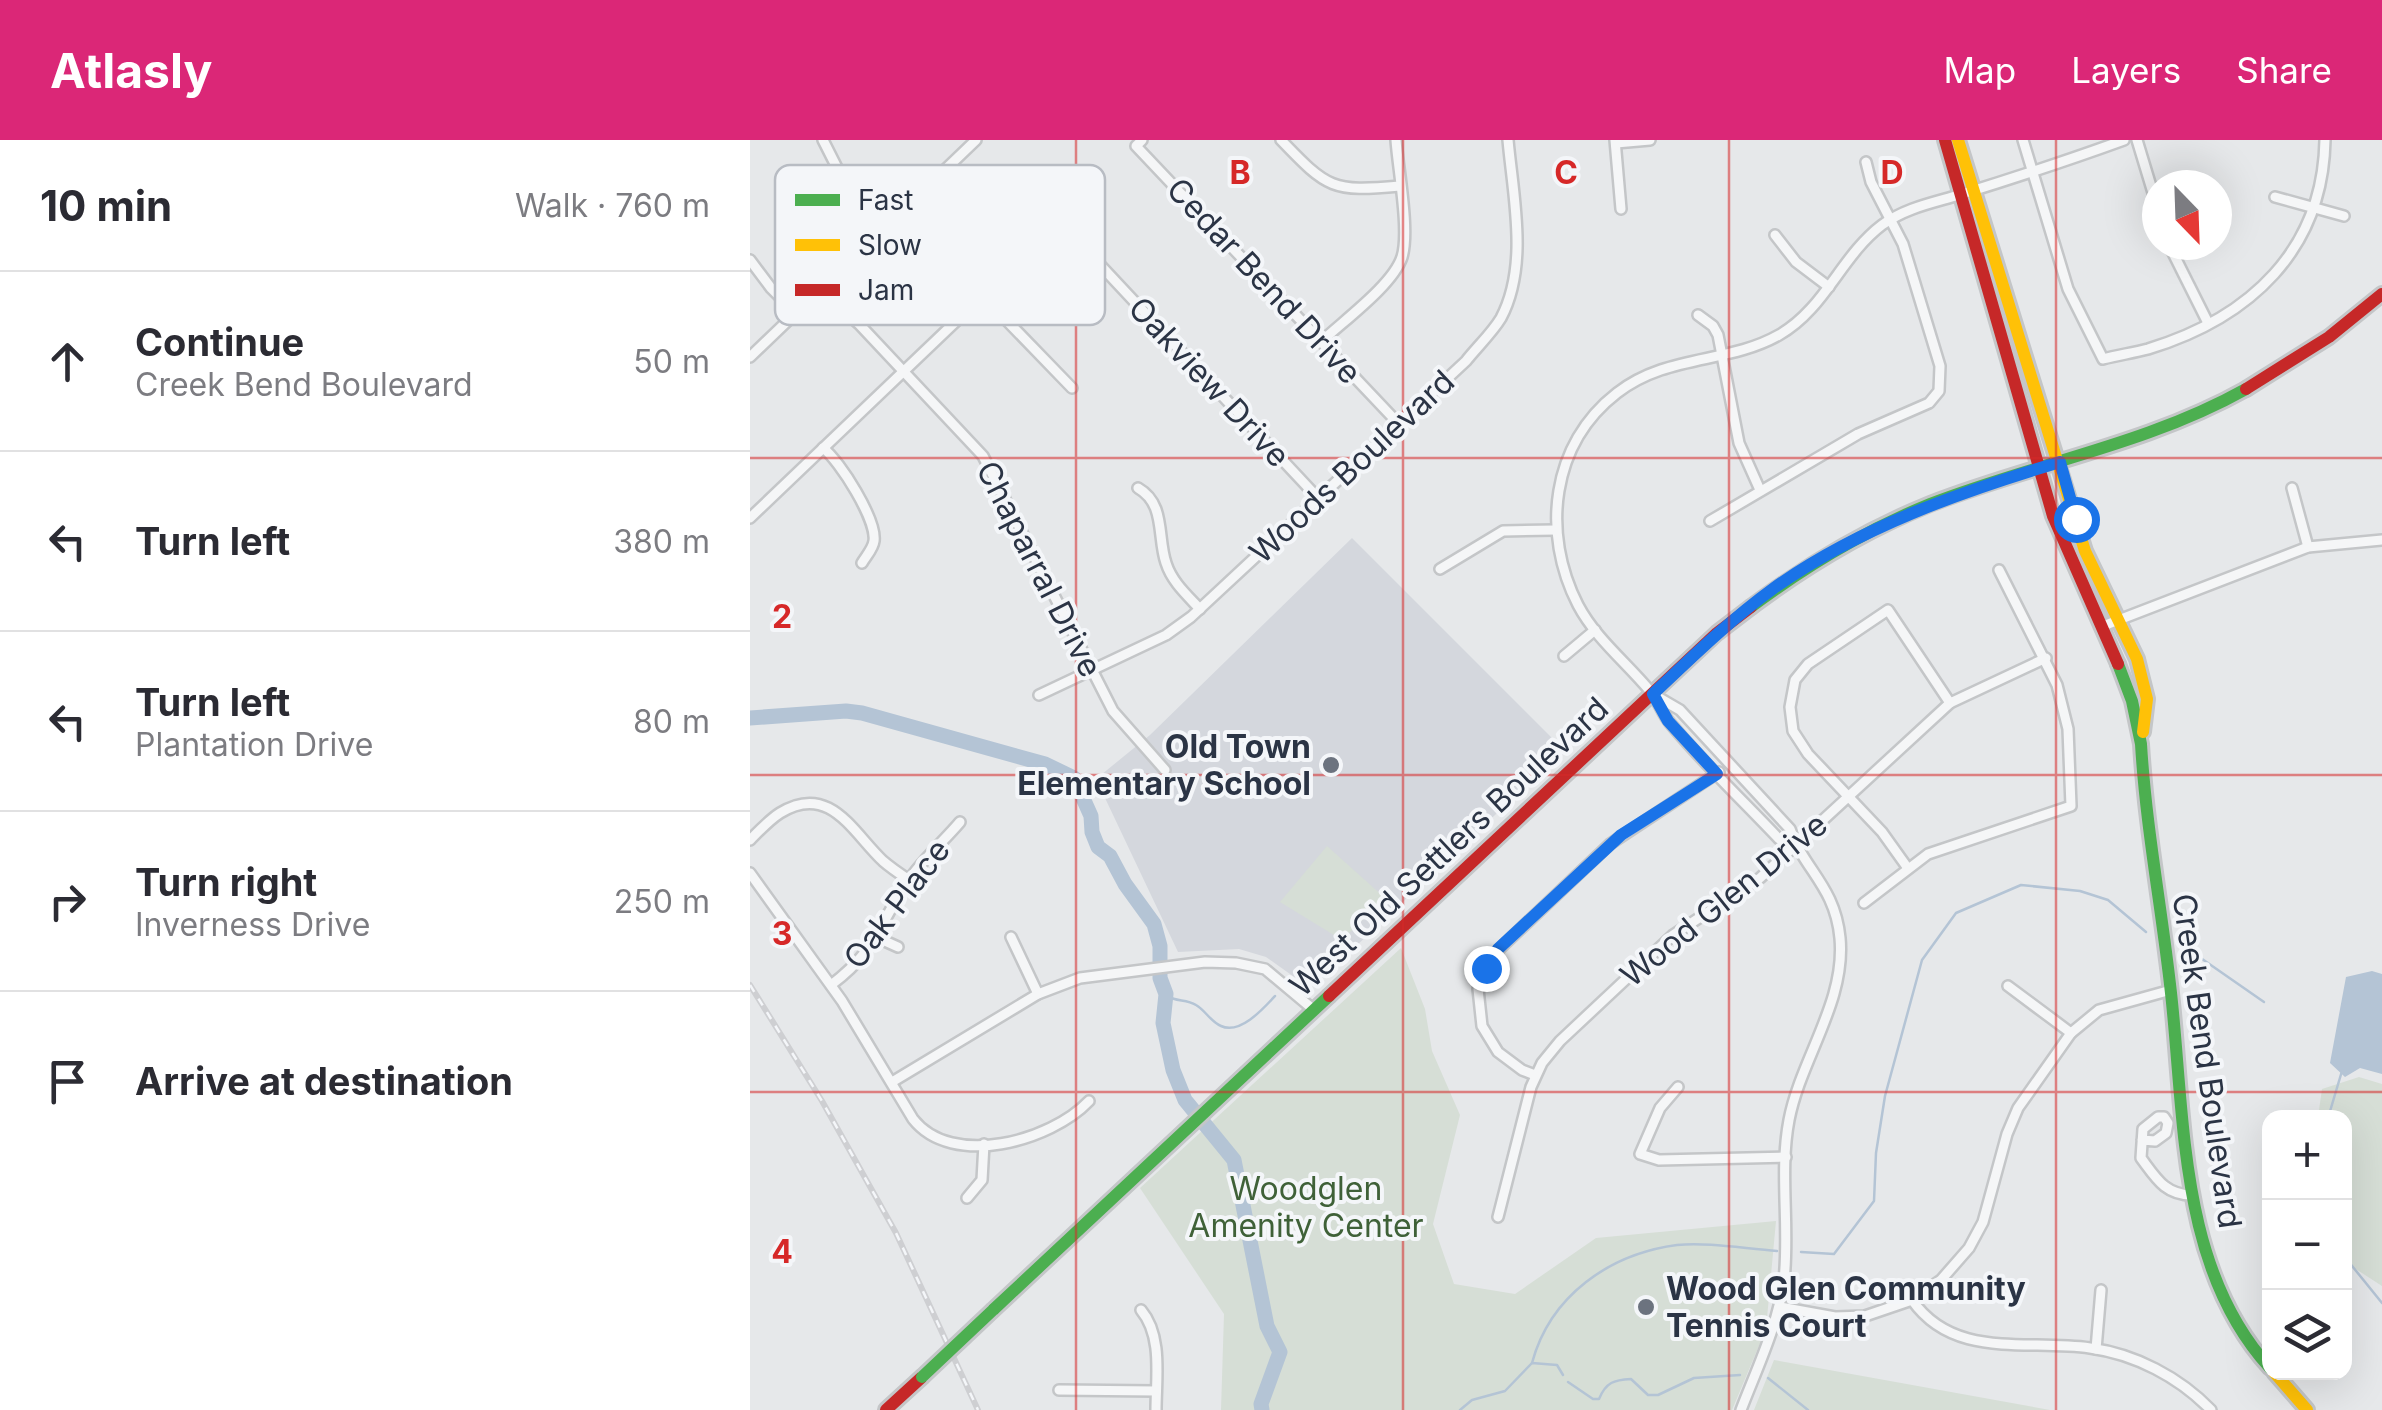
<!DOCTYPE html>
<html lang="en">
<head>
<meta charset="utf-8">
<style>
	:root { --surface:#fff; --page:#f7f7f7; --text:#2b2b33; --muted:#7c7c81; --line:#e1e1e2; --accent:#db2777 }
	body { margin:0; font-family:Inter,sans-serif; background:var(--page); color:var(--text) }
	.controls { position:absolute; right:30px; bottom:30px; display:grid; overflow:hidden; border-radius:20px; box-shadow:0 10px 40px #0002 }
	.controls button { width:90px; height:90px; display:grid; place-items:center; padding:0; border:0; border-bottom:2px solid var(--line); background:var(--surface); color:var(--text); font:50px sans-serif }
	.compass { position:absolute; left:1392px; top:30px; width:90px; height:90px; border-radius:50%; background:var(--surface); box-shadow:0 10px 40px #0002; rotate:157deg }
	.stop { position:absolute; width:30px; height:30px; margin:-22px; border:8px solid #1a73e8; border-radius:50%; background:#fff }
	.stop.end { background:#1a73e8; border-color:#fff; box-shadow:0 2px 10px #0008 }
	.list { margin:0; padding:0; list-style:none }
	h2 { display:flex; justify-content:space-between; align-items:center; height:130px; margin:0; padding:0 40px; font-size:42px }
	h2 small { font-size:32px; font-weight:400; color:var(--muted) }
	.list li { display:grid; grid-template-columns:65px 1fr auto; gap:30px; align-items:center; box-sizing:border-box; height:180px; padding:0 40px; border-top:2px solid var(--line) }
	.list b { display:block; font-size:38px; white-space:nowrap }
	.list p { margin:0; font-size:32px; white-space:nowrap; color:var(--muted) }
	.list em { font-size:32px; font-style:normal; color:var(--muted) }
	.icon { flex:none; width:55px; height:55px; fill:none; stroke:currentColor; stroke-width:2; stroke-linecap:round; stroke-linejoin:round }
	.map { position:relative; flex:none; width:1632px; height:1270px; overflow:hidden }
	header { display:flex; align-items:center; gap:60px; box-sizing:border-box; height:140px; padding:0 50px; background:var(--accent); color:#fff }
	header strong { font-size:48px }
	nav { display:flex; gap:55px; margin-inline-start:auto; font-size:35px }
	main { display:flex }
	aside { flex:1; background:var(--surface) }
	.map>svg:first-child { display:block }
	.built { fill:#d4d7dd }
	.green { fill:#d6ded6 }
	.water { fill:#b4c4d5 }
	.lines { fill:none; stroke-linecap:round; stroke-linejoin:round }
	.stream { stroke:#b4c4d5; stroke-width:2.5 }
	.river { stroke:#b4c4d5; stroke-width:15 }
	.street-casing { stroke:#c4c6c8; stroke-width:14 }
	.fast-casing { stroke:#c4c6c8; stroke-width:18 }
	.slow-casing { stroke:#c4c6c8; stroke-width:18 }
	.jam-casing { stroke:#c4c6c8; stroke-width:18 }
	.street { stroke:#f5f6f7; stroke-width:9 }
	.fast { stroke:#4caf50; stroke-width:12 }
	.slow { stroke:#ffc107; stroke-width:12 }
	.jam { stroke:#c62828; stroke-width:12 }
	.rail-casing { stroke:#cecfd2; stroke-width:6 }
	.rail { stroke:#f4f6f9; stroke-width:2.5; stroke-dasharray:8; stroke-linecap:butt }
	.fast-bridge-casing { stroke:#c4c6c8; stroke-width:18; stroke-linecap:butt }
	.fast-bridge { stroke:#4caf50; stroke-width:12 }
	.route { stroke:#1a73e8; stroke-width:12 }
	.grid { fill:none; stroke:#d62828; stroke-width:2.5; stroke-opacity:0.55 }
	.poi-dot { fill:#6c737f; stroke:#f4f6f9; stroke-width:4 }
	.labels { text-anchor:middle; stroke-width:8; stroke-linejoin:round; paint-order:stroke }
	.street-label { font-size:32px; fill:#2b3445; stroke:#f4f6f9 }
	.poi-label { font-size:32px; font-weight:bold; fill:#2b3445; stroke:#f4f6f9; text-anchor:end }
	.park-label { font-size:32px; fill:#3f6138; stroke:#f4f6f9 }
	.key { fill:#f4f6f9; stroke:#b8bcc3; stroke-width:2.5 }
	.key-label { font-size:28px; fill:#2b3445 }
	.grid-label { font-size:32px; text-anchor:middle; font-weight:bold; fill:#d62828; stroke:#f4f6f9; stroke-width:8; stroke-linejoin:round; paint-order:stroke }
</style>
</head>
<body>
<header>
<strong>Atlasly</strong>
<nav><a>Map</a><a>Layers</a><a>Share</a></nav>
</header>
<main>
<aside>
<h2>10 min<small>Walk · 760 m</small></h2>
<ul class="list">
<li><svg class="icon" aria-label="ahead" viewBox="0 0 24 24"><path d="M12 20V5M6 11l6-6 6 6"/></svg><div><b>Continue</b><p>Creek Bend Boulevard</p></div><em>50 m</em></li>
<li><svg class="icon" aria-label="left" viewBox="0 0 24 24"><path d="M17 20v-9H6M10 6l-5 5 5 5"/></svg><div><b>Turn left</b></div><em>380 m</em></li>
<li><svg class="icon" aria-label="left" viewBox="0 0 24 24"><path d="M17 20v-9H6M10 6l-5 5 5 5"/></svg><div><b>Turn left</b><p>Plantation Drive</p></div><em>80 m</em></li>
<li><svg class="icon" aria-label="right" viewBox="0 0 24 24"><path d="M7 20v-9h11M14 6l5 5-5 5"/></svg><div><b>Turn right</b><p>Inverness Drive</p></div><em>250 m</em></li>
<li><svg class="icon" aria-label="arrive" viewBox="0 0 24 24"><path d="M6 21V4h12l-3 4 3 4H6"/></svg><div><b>Arrive at destination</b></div></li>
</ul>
</aside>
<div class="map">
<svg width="1632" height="1270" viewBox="0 0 1632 1270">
	<rect width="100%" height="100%" fill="#e6e8ea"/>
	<polygon class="built" points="602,398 814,610 569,841 554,844 516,817 489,809 428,812 346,639 400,595"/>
	<g class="green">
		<polygon points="577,706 635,758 592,800 530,762"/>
		<polygon points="651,808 675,869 682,911 710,975 683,1084 704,1144 765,1154 846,1098 1026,1081 1016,1189 982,1270 471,1270 474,1174 390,1048"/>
		<polygon points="1609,937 1632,944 1632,1146 1595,1122 1594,978 1568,977 1572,949"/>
		<polygon points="1024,1220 1300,1270 1004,1270"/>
	</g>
	<polygon class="water" points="1622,831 1632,834 1632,934 1610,928 1595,937 1580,923 1596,837"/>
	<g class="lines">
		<g class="stream">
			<polyline points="1432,805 1514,862"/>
			<polyline points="546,832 550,827"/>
			<path d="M416 854C425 863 435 858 446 865 455 870 461 882 471 886 490 895 514 868 525 856"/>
			<polyline points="1578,978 1592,931"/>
			<polyline points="1051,1112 1084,1114 1124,1061 1126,1013 1135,956 1172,820 1206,773 1271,745 1330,751 1358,760 1396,792"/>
			<polyline points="1594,1116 1632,1163"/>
			<path d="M782 1223C800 1156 859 1114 927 1105 959 1102 996 1109 1027 1111"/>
			<polyline points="1018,1238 1058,1270"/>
			<path d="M818 1242 843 1259H849C856 1242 864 1240 881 1239L898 1255H908L944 1238 990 1235"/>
			<polyline points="710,1270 722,1260 755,1251 782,1223 807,1225 813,1235"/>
		</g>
		<polyline class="river" points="0,578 96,571 112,573 295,624 324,638 341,676 342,692 348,707 360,716 375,744 404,784 410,806 410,838 416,854 413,883 423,930 435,960 484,1020 517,1186 530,1212 511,1264 512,1270"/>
		<defs>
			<g id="street">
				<polyline points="73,0 123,99"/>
				<polyline points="392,0 386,6 647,282"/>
				<path d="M531 0C578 49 582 52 650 46"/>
				<polyline points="865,0 871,69"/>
				<path d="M1273 0 1318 149 1353 219C1368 215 1383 213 1398 209 1500 178 1573 110 1575 0"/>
				<polyline points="1387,0 1407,66"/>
				<polyline points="866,3 900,0"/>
				<polyline points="1525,57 1594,76"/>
				<polyline points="1025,95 1046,122 1079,147"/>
				<polyline points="1419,105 1458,183"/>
				<polyline points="0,120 21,148 46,173"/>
				<polyline points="71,149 109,184 233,316 363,571 415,630"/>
				<polyline points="233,156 322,248"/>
				<polyline points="948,175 963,186 968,195 989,303 1010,350"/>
				<path d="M571 202C593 181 643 145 652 117 660 91 648 29 646 0"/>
				<polyline points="0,217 226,0"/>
				<path d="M73 308C90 321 127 380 124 401 123 409 116 416 112 423"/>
				<path d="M388 348C416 364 407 397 416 423 422 442 437 455 450 469"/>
				<polyline points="1542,348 1558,407"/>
				<polyline points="0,378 310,82 568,358"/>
				<polyline points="960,381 1108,294 1179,263 1189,251 1190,226 1153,104 1121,42 1116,22"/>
				<polyline points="690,429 753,391 805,390"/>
				<polyline points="1353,486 1558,407 1632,400"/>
				<polyline points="814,516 845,490"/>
				<path d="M289 555 416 495 441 477 716 221C727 207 742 193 751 178 779 125 763 56 758 0"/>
				<path d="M906 556 930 570 1040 689C1054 730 1085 746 1090 798 1096 862 1051 918 1039 980 1029 1032 1040 1087 1034 1140 1028 1185 1007 1228 991 1270"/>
				<path d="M0 700C9 691 19 680 30 673 80 642 103 693 133 721 141 728 150 734 159 740"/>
				<path d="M1046 706 1029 699C993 661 954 624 920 583 912 574 909 561 900 551 876 522 846 499 828 465 791 393 801 304 867 253 917 214 978 224 1029 195 1075 169 1091 116 1132 85 1155 68 1182 63 1209 55 1264 38 1319 20 1374 0"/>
				<polyline points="1157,727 1132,692 1058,614 1043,591 1040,567 1045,540 1058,524 1138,470 1200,563"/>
				<path d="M0 733 92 861 163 979C202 1029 301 1001 339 961"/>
				<polyline points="1114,763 1178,714 1321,666 1318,589 1307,545 1249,430"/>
				<polyline points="261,797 288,854"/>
				<polyline points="128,798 148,807"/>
				<path d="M81 845C128 810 128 784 159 740 173 719 194 701 210 682"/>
				<polyline points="1258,846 1321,893"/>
				<polyline points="785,935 772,930 748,912 732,886 728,849 743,815 860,704 969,632"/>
				<polyline points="142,942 288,854 330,838 455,822 486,823 515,829 564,870"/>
				<polyline points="928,947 910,968 890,1014 909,1020 1036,1017"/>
				<path d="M1392 1000 1405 1001 1416 993 1418 983 1414 977H1408L1393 989 1391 1018C1406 1038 1415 1055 1442 1055"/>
				<polyline points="217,1058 232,1040 234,1004"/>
				<polyline points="748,1077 781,947 792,923 810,901 923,795 1010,738 1200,563 1296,518"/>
				<path d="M1162 1160C1204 1220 1276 1199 1340 1208 1385 1214 1429 1237 1461 1270"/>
				<polyline points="1030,1167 1085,1177 1115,1176 1162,1160 1191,1140 1219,1108 1233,1082 1257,994 1268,968 1321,893 1349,870 1421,850"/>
				<path d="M391 1170C413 1196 406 1238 406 1270"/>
				<polyline points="1346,1209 1351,1150"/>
				<polyline points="309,1250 406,1251"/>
			</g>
			<g id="fast">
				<path d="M1001 467C1056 426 1116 390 1180 364 1285 323 1396 305 1496 249"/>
				<path d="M1368 524 1382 561 1391 604C1396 688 1412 770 1421 853 1435 979 1429 1129 1520 1228"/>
				<polyline points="243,1170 579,856"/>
			</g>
			<g id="slow">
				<polyline points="1208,0 1335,411 1387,519 1397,559 1393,592"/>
				<polyline points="1524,1232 1557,1270"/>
			</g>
			<g id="jam">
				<polyline points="1195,0 1303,376 1368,524"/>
				<polyline points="1496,249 1579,197 1632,154"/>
				<polyline points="579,856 967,493 1001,467"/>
				<polyline points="136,1270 172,1237"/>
			</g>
		</defs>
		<use href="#street" class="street-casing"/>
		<use href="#fast" class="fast-casing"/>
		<use href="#slow" class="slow-casing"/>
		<use href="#jam" class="jam-casing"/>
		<use href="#street" class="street"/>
		<use href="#fast" class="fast"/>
		<use href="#slow" class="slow"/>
		<use href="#jam" class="jam"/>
		<defs>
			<polyline id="rail" points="0,845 72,961 146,1093 228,1270"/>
		</defs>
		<use href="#rail" class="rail-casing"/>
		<use href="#rail" class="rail"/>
		<defs>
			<polyline id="fast-bridge" points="172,1237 243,1170"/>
		</defs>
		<use href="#fast-bridge" class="fast-bridge-casing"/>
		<use href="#fast-bridge" class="fast-bridge"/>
	</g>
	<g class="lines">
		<path class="route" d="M736 828 748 809 871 695 967 634 918 581 903 554C942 517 980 480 1024 448 1110 387 1210 352 1310 322L1326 379"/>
	</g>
	<path class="grid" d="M326 0V1270M653 0V1270M979 0V1270M1306 0V1270M0 318H1632M0 635H1632M0 952H1632"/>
	<g class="poi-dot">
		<circle cx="581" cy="625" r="10"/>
		<circle cx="896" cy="1167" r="10"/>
	</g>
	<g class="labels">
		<g class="street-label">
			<text transform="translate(514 141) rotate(47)" y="11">Cedar Bend Drive</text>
			<text transform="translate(459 242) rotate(47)" y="11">Oakview Drive</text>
			<text transform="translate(602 327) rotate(-43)" y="11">Woods Boulevard</text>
			<text transform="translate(289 429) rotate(63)" y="11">Chaparral Drive</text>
			<text transform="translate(699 707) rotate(-43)" y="11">West Old Settlers Boulevard</text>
			<text transform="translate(974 760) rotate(-39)" y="11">Wood Glen Drive</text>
			<text transform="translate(147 764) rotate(-53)" y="11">Oak Place</text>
			<text transform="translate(1457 921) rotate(82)" y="11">Creek Bend Boulevard</text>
		</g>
		<g class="poi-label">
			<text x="561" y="618">Old Town<tspan x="561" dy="37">Elementary School</tspan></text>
			<text x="916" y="1160" text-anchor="start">Wood Glen Community<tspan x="916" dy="37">Tennis Court</tspan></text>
		</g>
		<g class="park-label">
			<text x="556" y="1060">Woodglen<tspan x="556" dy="37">Amenity Center</tspan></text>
		</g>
	</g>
	<rect x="25" y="25" width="330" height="160" rx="15" class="key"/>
	<rect x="45" y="54" width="45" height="12" fill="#4caf50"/>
	<rect x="45" y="99" width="45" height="12" fill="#ffc107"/>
	<rect x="45" y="144" width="45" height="12" fill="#c62828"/>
	<g class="key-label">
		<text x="108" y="70">Fast</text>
		<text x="108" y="115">Slow</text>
		<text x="108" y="160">Jam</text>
	</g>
	<g class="grid-label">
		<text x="490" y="44">B</text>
		<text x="816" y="44">C</text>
		<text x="1142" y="44">D</text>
		<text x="32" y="488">2</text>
		<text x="32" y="805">3</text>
		<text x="32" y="1123">4</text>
	</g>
</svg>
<div class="controls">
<button>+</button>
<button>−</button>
<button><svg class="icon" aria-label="layers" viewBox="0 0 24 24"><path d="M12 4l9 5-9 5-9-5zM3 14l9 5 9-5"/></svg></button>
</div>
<svg class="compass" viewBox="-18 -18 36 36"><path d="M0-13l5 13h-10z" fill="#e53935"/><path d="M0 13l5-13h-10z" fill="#7c7c81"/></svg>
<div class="stop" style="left:1326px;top:379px"></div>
<div class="stop end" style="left:736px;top:828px"></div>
</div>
</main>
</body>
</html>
